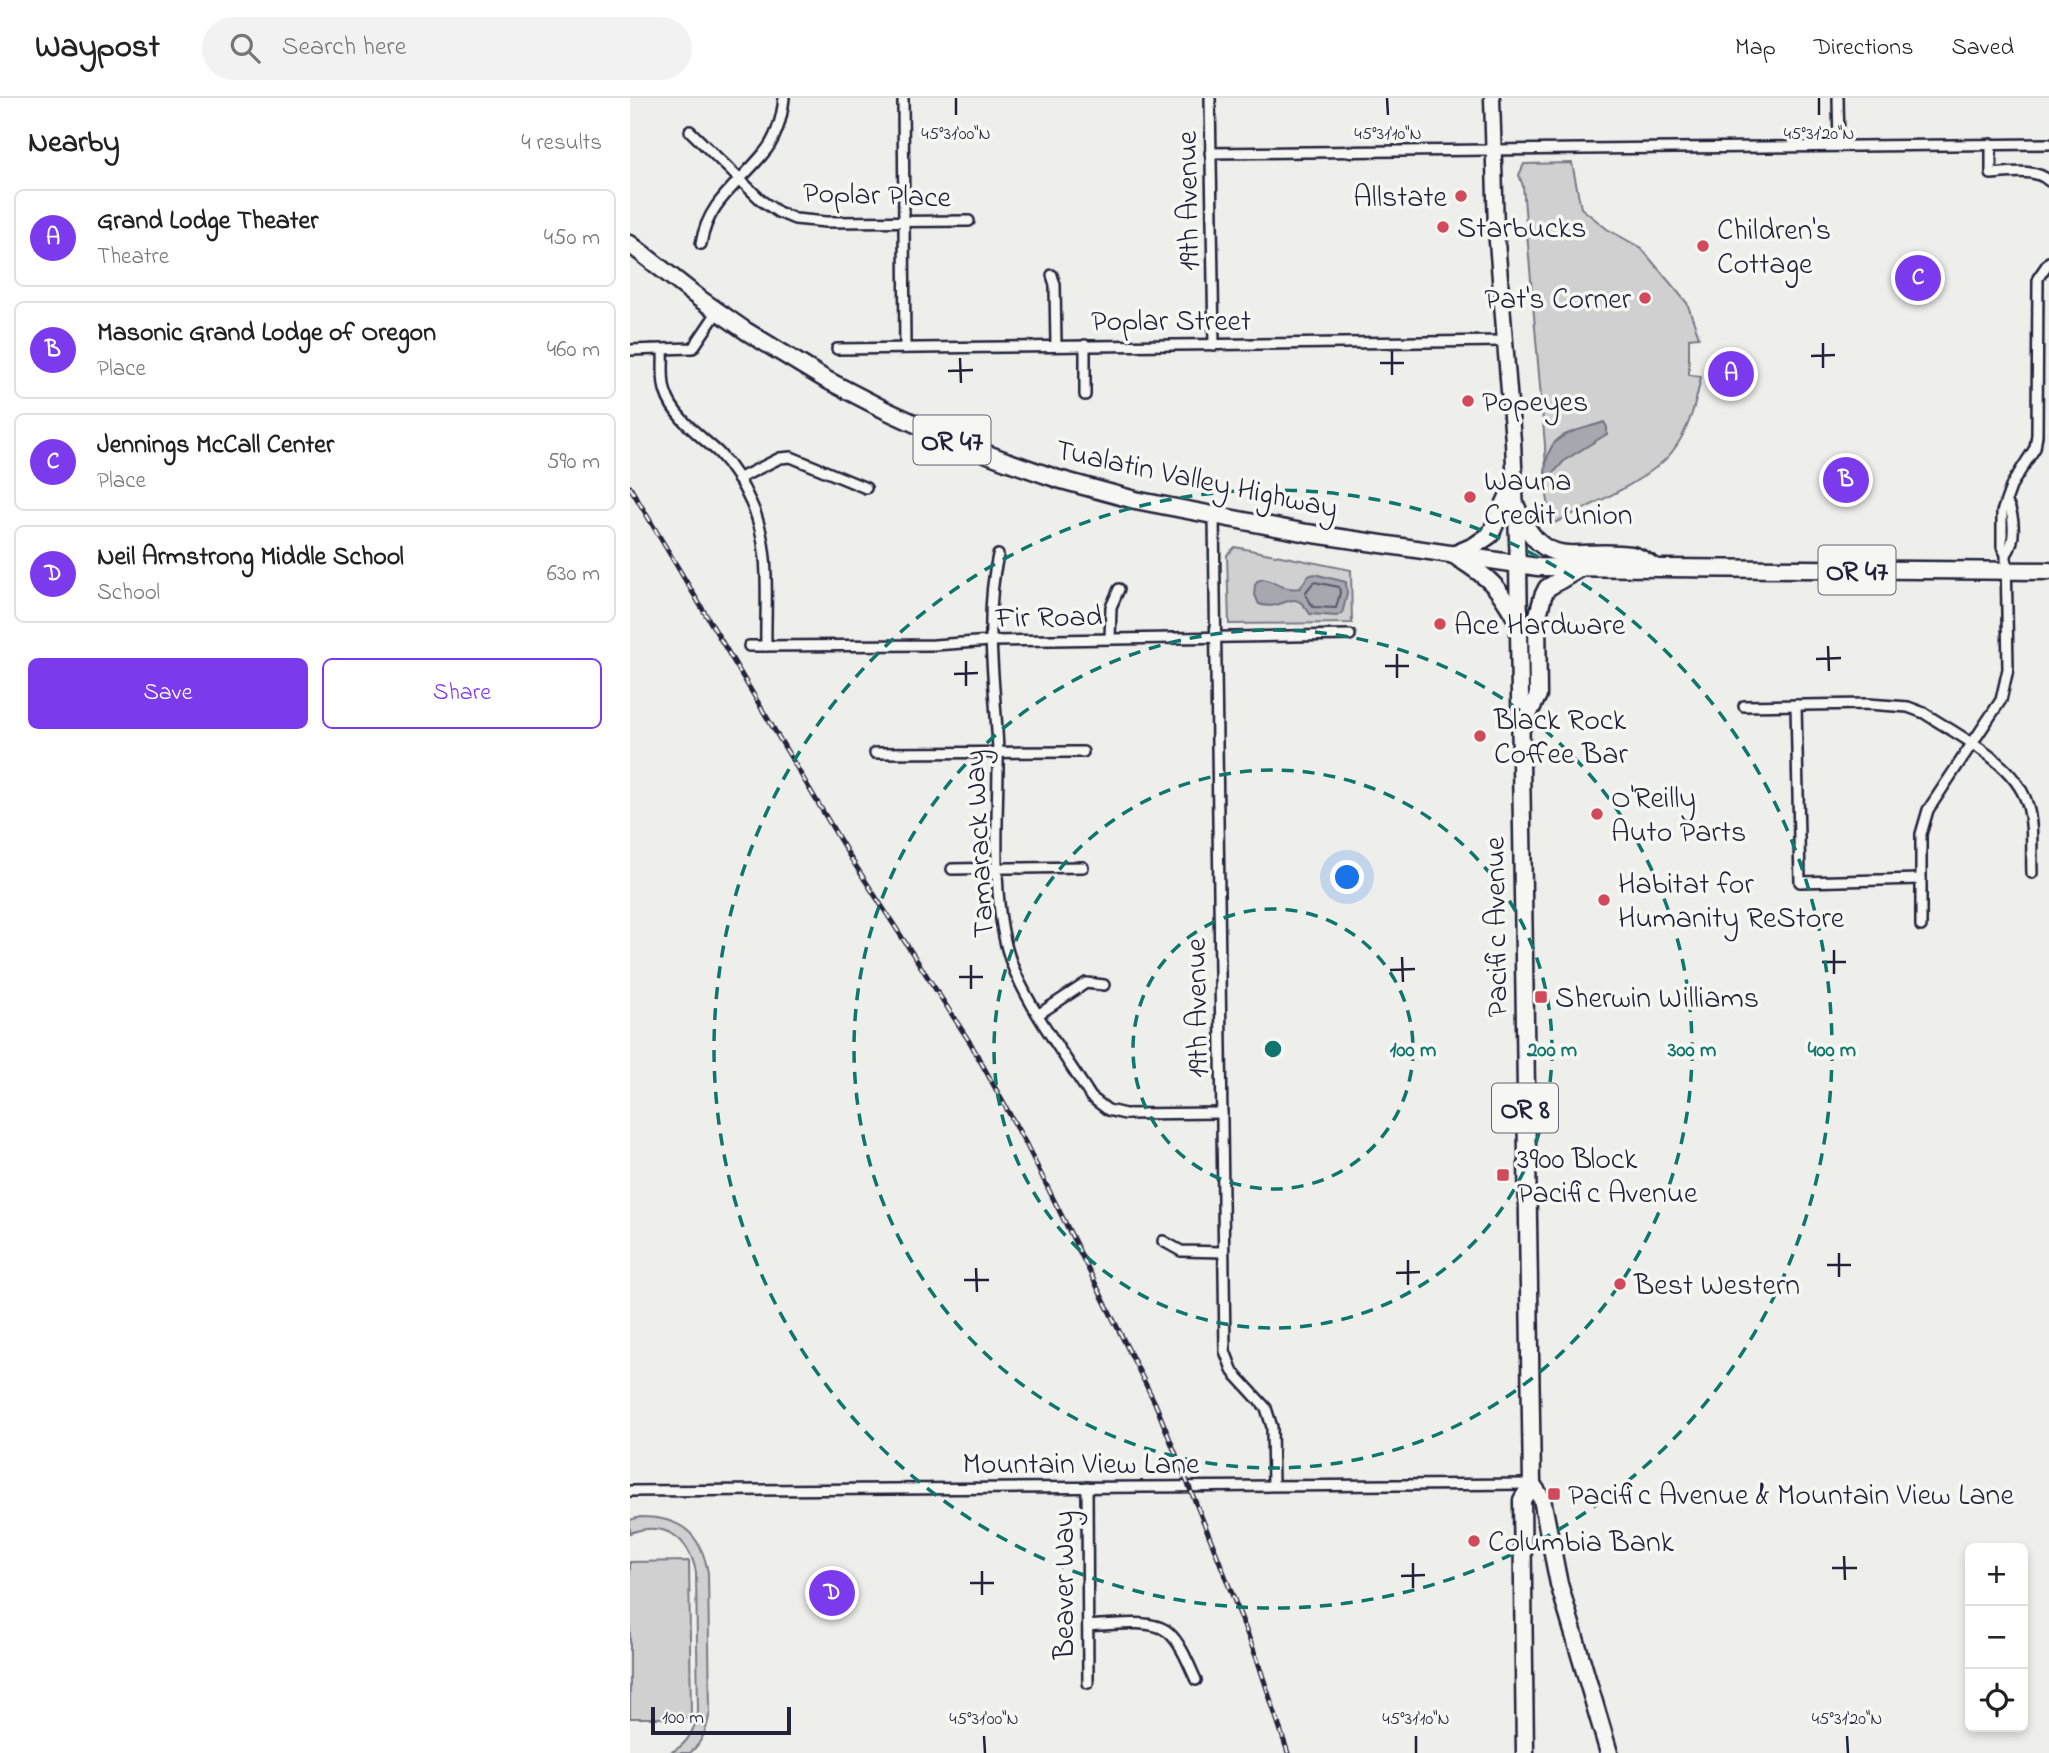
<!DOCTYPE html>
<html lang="en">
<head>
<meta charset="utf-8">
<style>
	:root { --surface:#fff; --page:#f2f2f2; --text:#222; --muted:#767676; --line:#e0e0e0; --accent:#7c3aed }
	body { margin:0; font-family:"Indie Flower",sans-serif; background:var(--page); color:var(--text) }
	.controls { position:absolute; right:21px; bottom:21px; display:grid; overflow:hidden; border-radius:10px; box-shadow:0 4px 10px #0003 }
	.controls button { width:63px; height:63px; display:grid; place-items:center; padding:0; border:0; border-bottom:2px solid var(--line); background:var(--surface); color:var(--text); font:35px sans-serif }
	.scale { position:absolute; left:21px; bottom:18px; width:140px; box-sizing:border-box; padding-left:7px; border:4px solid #22223b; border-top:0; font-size:19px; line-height:24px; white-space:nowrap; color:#22223b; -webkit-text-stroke:5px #f6f6f2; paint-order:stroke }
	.you { position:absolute; left:718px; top:780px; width:24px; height:24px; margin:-18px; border:5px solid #fff; border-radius:50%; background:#1a73e8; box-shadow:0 0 0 10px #1a73e833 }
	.badge { display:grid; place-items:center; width:46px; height:46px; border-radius:50%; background:var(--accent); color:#fff; font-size:23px; font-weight:700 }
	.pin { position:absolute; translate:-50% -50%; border:4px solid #fff; box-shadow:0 2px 7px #0006 }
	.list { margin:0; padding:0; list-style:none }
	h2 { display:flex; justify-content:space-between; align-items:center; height:91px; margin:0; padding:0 28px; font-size:30px }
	h2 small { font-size:23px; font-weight:400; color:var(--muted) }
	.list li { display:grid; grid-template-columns:46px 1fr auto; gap:21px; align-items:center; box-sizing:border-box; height:98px; margin:0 14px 14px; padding:0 14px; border:2px solid var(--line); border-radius:10px }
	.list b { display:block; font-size:26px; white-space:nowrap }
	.list p { margin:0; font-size:23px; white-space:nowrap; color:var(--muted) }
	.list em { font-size:23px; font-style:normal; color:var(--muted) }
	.actions { display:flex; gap:14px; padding:21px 28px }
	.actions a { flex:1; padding:16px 0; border:2px solid var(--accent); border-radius:10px; text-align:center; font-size:24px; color:var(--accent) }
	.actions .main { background:var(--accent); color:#fff }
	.icon { flex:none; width:38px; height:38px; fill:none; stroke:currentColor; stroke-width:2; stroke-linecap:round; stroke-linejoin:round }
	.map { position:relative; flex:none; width:1419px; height:1655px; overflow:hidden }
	header { display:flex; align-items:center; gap:42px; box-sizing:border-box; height:98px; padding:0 35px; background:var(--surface); border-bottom:2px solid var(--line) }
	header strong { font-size:33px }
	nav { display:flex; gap:38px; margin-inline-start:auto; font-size:24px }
	.search { width:490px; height:63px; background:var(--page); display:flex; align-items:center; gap:18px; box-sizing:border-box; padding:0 24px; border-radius:38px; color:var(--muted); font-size:26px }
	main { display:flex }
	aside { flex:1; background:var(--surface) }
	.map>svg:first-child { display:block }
	.green { fill:#d0d0d1; stroke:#797986; stroke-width:2 }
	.water { fill:#a7a7af; stroke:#727281; stroke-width:2 }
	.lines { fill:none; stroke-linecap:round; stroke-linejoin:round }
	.shore { stroke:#575769; stroke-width:2 }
	.street-casing { stroke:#22223b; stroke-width:14 }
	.primary-casing { stroke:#22223b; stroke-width:19 }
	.highway-casing { stroke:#22223b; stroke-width:21 }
	.street { stroke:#f6f6f2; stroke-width:9 }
	.primary { stroke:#f6f6f2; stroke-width:14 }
	.highway { stroke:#f6f6f2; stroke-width:16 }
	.rail-casing { stroke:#22223b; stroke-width:5 }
	.rail { stroke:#f6f6f2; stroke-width:2.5; stroke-dasharray:8; stroke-linecap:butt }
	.ticks { fill:none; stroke:#22223b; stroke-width:2.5 }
	.ring { fill:none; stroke:#0f766e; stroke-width:3.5; stroke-dasharray:12 9 }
	.poi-dot { fill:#d1495b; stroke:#f6f6f2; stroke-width:2.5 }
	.labels { text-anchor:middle; stroke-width:7; stroke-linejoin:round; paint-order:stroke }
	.shield { fill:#f6f6f2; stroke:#626272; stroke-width:2 }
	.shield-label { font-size:28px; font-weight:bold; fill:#22223b }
	.street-label { font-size:30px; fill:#22223b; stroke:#f6f6f2 }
	.poi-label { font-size:30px; fill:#22223b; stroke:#f6f6f2; text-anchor:start }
	.ticks-label { font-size:18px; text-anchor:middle; fill:#22223b; stroke:#f6f6f2; stroke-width:7; stroke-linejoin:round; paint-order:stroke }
	.centre { fill:#0f766e; stroke:#f6f6f2; stroke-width:3.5 }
	.ring-label { font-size:21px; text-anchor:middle; font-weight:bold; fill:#0f766e; stroke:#f6f6f2; stroke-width:7; stroke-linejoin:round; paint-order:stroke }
</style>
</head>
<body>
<header>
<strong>Waypost</strong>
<div class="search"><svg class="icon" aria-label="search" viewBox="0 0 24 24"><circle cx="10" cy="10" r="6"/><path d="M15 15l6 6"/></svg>Search here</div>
<nav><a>Map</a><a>Directions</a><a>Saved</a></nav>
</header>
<main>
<aside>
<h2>Nearby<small>4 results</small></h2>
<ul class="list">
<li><span class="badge">A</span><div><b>Grand Lodge Theater</b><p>Theatre</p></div><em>450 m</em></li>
<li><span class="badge">B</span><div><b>Masonic Grand Lodge of Oregon</b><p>Place</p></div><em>460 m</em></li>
<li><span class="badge">C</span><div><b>Jennings McCall Center</b><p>Place</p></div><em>590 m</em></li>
<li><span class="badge">D</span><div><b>Neil Armstrong Middle School</b><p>School</p></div><em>630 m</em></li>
</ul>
<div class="actions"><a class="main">Save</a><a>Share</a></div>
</aside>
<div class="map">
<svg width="1419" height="1655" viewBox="0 0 1419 1655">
	<rect width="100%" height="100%" fill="#eeeeeb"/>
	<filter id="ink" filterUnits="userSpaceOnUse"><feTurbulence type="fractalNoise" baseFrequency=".0143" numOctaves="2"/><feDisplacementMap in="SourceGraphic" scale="14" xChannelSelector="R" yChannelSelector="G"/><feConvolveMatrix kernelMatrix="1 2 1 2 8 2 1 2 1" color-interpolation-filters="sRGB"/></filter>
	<g filter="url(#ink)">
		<g class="green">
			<path d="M942 65 951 110 977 131 1011 150 1057 205 1069 239 1059 240V277L1071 279C1066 305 1059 332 1042 354 1020 382 955 410 922 426L916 392 915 347 893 88 889 77 894 66Z"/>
			<polygon points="605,449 721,472 722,525 599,526 597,457"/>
			<path d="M10 1419C51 1419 71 1435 78 1475L80 1614C77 1630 73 1644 60 1655H39C57 1648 64 1633 68 1615L66 1474C59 1440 35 1422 0 1435V1422Z"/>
			<polygon points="59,1463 61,1620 0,1620 0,1464"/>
		</g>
		<g class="water">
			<path d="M974 324 977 329V336L935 362 920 379 915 381C915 334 936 337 974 324Z"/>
			<path d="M684 476 716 484 717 496 712 516 706 518 680 516C662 486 655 515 629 506 625 498 622 491 627 483L633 481C647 484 654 493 670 490L678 478Z"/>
		</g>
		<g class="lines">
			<polygon class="shore" points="684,484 709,489 710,495 706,510 683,509 675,495"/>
			<defs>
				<g id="street">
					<polyline points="273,0 275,250"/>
					<polyline points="580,0 584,247"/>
					<polyline points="1208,0 1209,48"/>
					<polyline points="60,33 132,103 148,114 165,121 196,124 339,123"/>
					<path d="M1361 46V76C1379 75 1406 70 1419 83"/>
					<polyline points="580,55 1419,46"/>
					<path d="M71 146C78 103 108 87 133 56 147 40 152 20 154 0"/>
					<polyline points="422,177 425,187 426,248"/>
					<polyline points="207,251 874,243"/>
					<polyline points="0,252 63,250 88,213"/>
					<path d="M33 252C34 265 31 282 36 295 44 320 71 338 89 355 102 369 113 387 121 405 142 449 135 501 136 548"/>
					<polyline points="455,297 455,247"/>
					<polyline points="108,381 150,360 161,359 236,390"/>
					<polyline points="584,418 595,1253 603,1274 636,1310 642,1329 643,1387"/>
					<path d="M1376 456C1386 444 1385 418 1377 405"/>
					<path d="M368 457C353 522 366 589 368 654 369 720 358 816 386 876 404 917 437 961 461 999L478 1012 495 1016 592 1015"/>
					<polyline points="480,541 481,509 489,491"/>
					<polyline points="119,548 304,547 361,543 720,537"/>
					<polyline points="1166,607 1170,784 1291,781"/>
					<path d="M1114 608 1238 606 1278 609 1294 615C1329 638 1384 664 1397 705 1404 727 1401 753 1402 775"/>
					<polyline points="245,655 453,654"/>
					<polyline points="322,771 453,769"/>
					<polyline points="1291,828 1291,736 1298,712 1371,602 1378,571 1376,456 1372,449 1372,414 1382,386 1405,350 1407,337 1408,180 1419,164"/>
					<polyline points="409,916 456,885 474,887"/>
					<polyline points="533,1143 551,1153 593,1154"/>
					<polyline points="457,1389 458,1585"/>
					<polyline points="0,1393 901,1386"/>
					<path d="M458 1528C478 1527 522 1520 538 1534 551 1545 559 1567 566 1582"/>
				</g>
				<polyline id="primary" points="862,0 866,131 883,343 888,466"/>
				<g id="highway">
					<polyline points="0,146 70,201 116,233 195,281 255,312 323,343 376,363 428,381 505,402 677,435 908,469 1419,473"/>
					<path d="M886 408C914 477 944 449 1001 457 1009 458 1018 465 1025 469"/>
					<polyline points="823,457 844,448 860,437 884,386"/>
					<path d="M828 460C862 481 869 490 888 524"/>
					<polyline points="888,466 902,1386 892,1402 895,1655"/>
					<polyline points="891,631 908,597 907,521 913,498 917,490 949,471"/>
					<polyline points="902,1386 912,1401 929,1486 979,1655"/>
				</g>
			</defs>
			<use href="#street" class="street-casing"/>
			<use href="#primary" class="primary-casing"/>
			<use href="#highway" class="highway-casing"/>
			<use href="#street" class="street"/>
			<use href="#primary" class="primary"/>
			<use href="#highway" class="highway"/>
			<defs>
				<polyline id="rail" points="0,389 220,759 341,946 396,1046 525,1305 587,1457 627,1561 658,1655"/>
			</defs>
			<use href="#rail" class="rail-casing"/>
			<use href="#rail" class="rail"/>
		</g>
	</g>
	<path class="ticks" d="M326 0V17M757 0 758 17M1189 0V17M1193 245V270M762 253V277M1181 258 1205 257M330 260 331 285M750 265H774M318 273 343 272M1198 548 1199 573M767 556V580M1186 561 1211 560M336 563V588M755 568H779M324 576 348 575M1204 852V876M772 859 773 884M1192 864H1216M341 867V891M760 872 785 871M329 879H353M1209 1155V1179M778 1162V1187M1197 1167H1221M346 1170 347 1194M766 1175 790 1174M334 1182H359M1214 1458 1215 1482M783 1465V1490M1202 1470H1227M352 1473V1497M771 1478 795 1477M340 1485H364M354 1638 355 1655M786 1638V1655M1217 1638 1218 1655"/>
	<g class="ring">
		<circle cx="643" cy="951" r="140"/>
		<circle cx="643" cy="951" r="279"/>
		<circle cx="643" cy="951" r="419"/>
		<circle cx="643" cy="951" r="559"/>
	</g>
	<g class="poi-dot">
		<circle cx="831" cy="98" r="7"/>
		<circle cx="813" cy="129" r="7"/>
		<circle cx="1073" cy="148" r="7"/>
		<circle cx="1015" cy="200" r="7"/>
		<circle cx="838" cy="303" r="7"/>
		<circle cx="840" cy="399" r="7"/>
		<circle cx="810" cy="526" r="7"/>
		<circle cx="850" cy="638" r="7"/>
		<circle cx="967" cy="716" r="7"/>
		<circle cx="974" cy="802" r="7"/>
		<rect x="904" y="892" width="14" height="14" rx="3.5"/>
		<rect x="866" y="1070" width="14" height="14" rx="3.5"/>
		<circle cx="990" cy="1186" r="7"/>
		<rect x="917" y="1389" width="14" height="14" rx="3.5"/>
		<circle cx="844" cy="1443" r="7"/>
	</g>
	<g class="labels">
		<g class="shield">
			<rect x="283.5" y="317.5" width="77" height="49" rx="5"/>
			<rect x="1188.5" y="447.5" width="77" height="49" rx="5"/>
			<rect x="862" y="985.5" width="66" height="49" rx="5"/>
		</g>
		<g class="shield-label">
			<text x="322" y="352">OR 47</text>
			<text x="1227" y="482">OR 47</text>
			<text x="895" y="1020">OR 8</text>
		</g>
		<g class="street-label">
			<text transform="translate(247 96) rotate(2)" y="10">Poplar Place</text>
			<text transform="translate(557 103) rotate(-91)" y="10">19th Avenue</text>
			<text x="541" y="232">Poplar Street</text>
			<text transform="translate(567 380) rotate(12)" y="10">Tualatin Valley Highway</text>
			<text transform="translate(419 518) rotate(-1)" y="10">Fir Road</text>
			<text transform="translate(348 746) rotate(-93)" y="10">Tamarack Way</text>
			<text transform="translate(865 829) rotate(-91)" y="10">Pacific Avenue</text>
			<text transform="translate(566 910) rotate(-91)" y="10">19th Avenue</text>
			<text x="451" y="1375">Mountain View Lane</text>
			<text transform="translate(433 1487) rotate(-90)" y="10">Beaver Way</text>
		</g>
		<g class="poi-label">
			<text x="817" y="108" text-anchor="end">Allstate</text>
			<text x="827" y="139">Starbucks</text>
			<text x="1087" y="141">Children's<tspan x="1087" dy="34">Cottage</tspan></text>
			<text x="1001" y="210" text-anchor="end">Pat's Corner</text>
			<text x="852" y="313">Popeyes</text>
			<text x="854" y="392">Wauna<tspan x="854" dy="34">Credit Union</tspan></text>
			<text x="824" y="536">Ace Hardware</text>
			<text x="864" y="631">Black Rock<tspan x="864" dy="34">Coffee Bar</tspan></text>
			<text x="981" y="709">O'Reilly<tspan x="981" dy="34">Auto Parts</tspan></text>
			<text x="988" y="795">Habitat for<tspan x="988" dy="34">Humanity ReStore</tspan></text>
			<text x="925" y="909">Sherwin Williams</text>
			<text x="887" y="1070">3900 Block<tspan x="887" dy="34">Pacific Avenue</tspan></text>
			<text x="1004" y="1196">Best Western</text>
			<text x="938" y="1406">Pacific Avenue &amp; Mountain View Lane</text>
			<text x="858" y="1453">Columbia Bank</text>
		</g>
	</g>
	<g class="ticks-label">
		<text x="326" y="41">45°31'00"N</text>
		<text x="758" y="41">45°31'10"N</text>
		<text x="1189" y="41">45°31'20"N</text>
		<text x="354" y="1626">45°31'00"N</text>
		<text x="786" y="1626">45°31'10"N</text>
		<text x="1217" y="1626">45°31'20"N</text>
	</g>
	<circle cx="643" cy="951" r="10" class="centre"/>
	<g class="ring-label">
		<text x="783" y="958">100 m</text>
		<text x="922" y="958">200 m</text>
		<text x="1062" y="958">300 m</text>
		<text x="1202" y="958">400 m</text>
	</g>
</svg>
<div class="controls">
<button>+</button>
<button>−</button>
<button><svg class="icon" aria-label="locate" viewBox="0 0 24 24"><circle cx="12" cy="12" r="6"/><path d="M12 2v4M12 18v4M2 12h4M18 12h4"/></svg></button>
</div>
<div class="scale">100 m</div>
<div class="you"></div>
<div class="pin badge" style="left:1101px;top:276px">A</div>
<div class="pin badge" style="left:1216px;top:382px">B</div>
<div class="pin badge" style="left:1288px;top:180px">C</div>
<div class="pin badge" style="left:202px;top:1495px">D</div>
</div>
</main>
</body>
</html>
